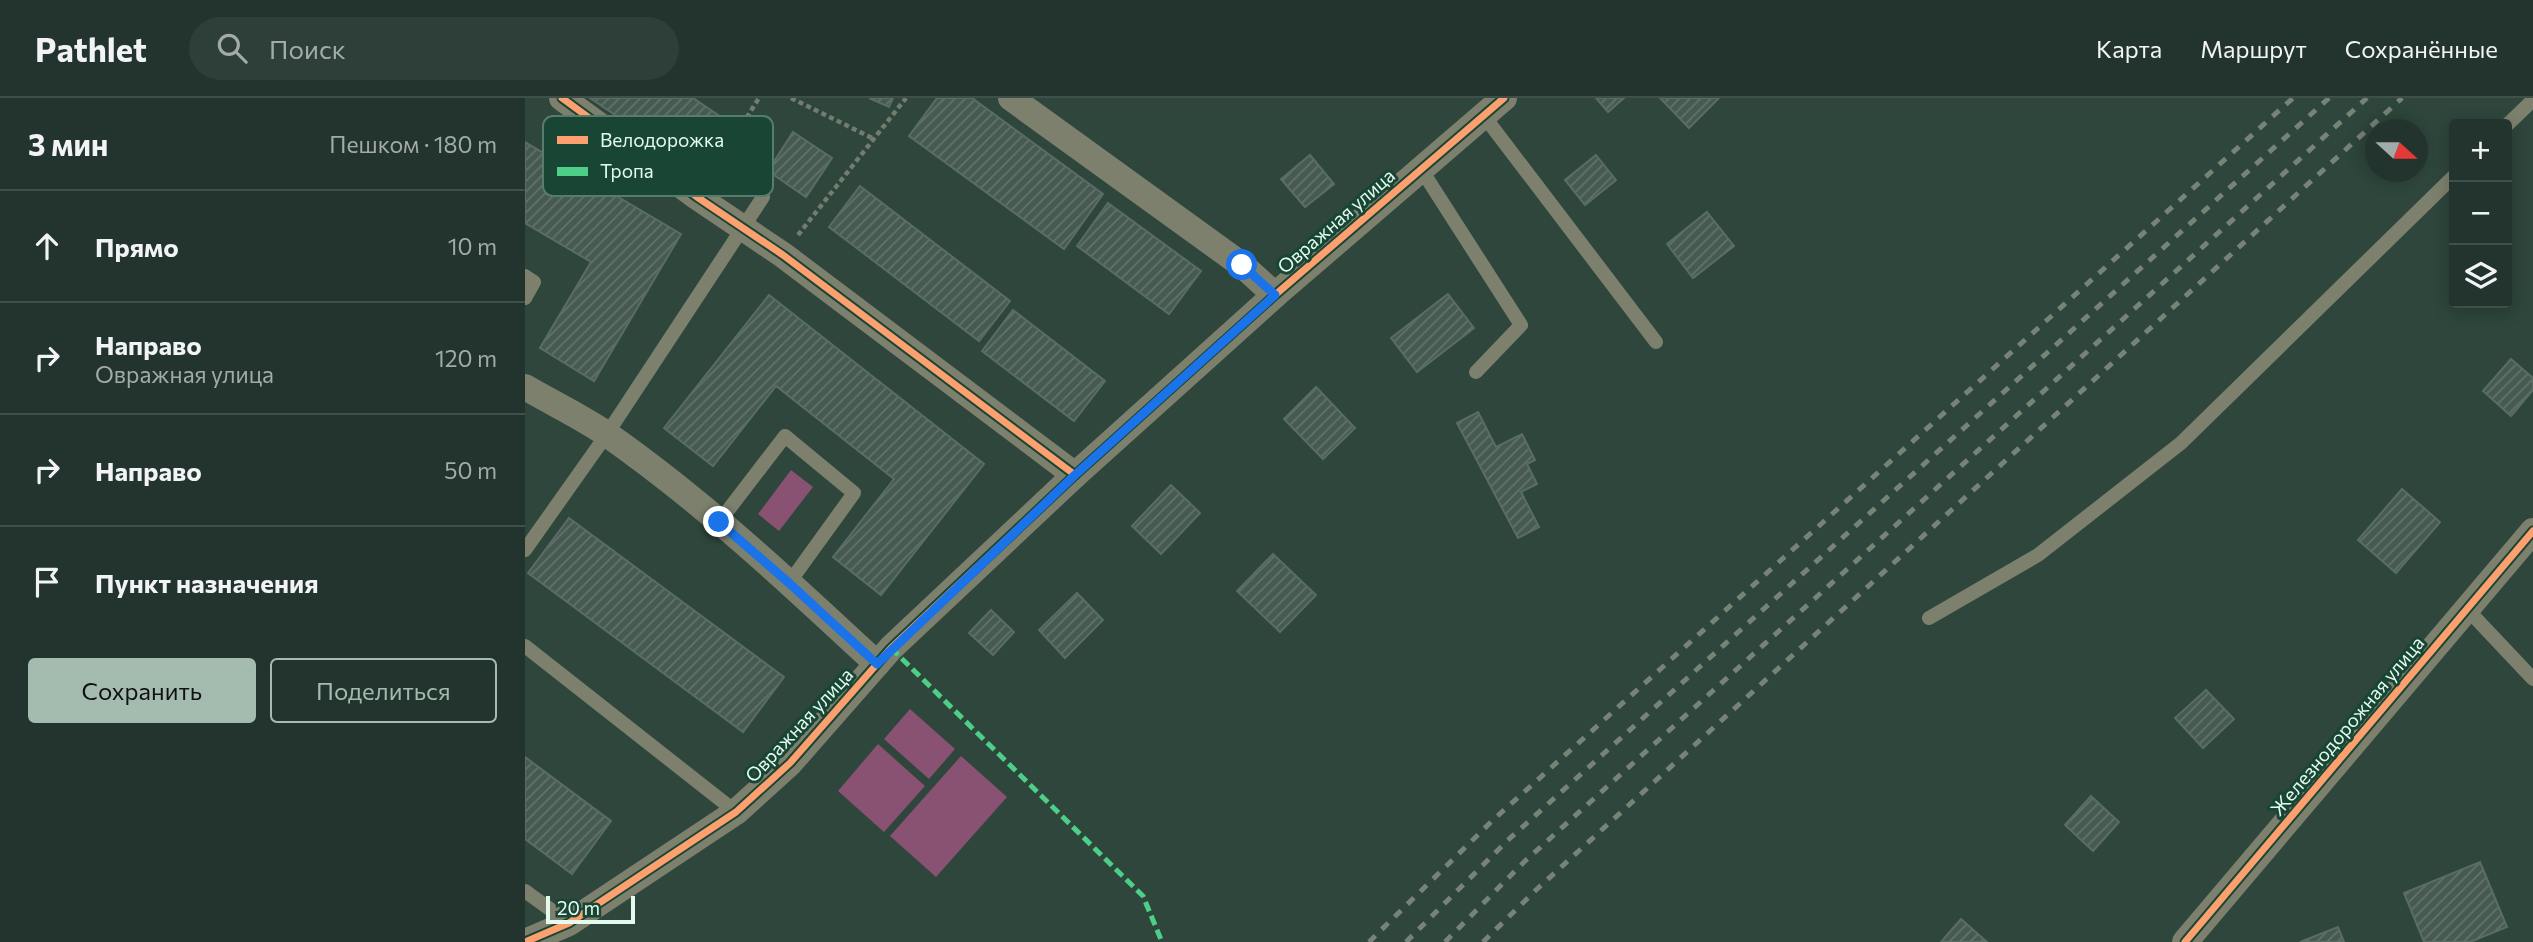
<!DOCTYPE html>
<html lang="ru">
<head>
<meta charset="utf-8">
<style>
	:root { --surface:#22342d; --page:#2e3f39; --text:#f1f3f6; --muted:#a2aaaa; --line:#3f4f49; --accent:#a4bcb0 }
	body { margin:0; font-family:Commissioner,sans-serif; background:var(--page); color:var(--text) }
	.controls { position:absolute; right:21px; top:21px; display:grid; overflow:hidden; border-radius:7px; box-shadow:0 4px 18px #0003 }
	.controls button { width:63px; height:63px; display:grid; place-items:center; padding:0; border:0; border-bottom:2px solid var(--line); background:var(--surface); color:var(--text); font:35px sans-serif }
	.compass { position:absolute; left:1840px; top:21px; width:63px; height:63px; border-radius:50%; background:var(--surface); box-shadow:0 4px 18px #0003; rotate:111deg }
	.scale { position:absolute; left:21px; bottom:18px; width:89px; box-sizing:border-box; padding-left:7px; border:4px solid #e3fbef; border-top:0; font-size:19px; line-height:24px; white-space:nowrap; color:#e3fbef; -webkit-text-stroke:5px #194534; paint-order:stroke }
	.stop { position:absolute; width:21px; height:21px; margin:-16px; border:5px solid #1a73e8; border-radius:50%; background:#fff }
	.stop.end { background:#1a73e8; border-color:#fff; box-shadow:0 2px 7px #0008 }
	.list { margin:0; padding:0; list-style:none }
	h2 { display:flex; justify-content:space-between; align-items:center; height:91px; margin:0; padding:0 28px; font-size:30px }
	h2 small { font-size:23px; font-weight:400; color:var(--muted) }
	.list li { display:grid; grid-template-columns:46px 1fr auto; gap:21px; align-items:center; box-sizing:border-box; height:112px; padding:0 28px; border-top:2px solid var(--line) }
	.list b { display:block; font-size:26px; white-space:nowrap }
	.list p { margin:0; font-size:23px; white-space:nowrap; color:var(--muted) }
	.list em { font-size:23px; font-style:normal; color:var(--muted) }
	.actions { display:flex; gap:14px; padding:21px 28px }
	.actions a { flex:1; padding:16px 0; border:2px solid var(--accent); border-radius:7px; text-align:center; font-size:24px; color:var(--accent) }
	.actions .main { background:var(--accent); color:#111 }
	.icon { flex:none; width:38px; height:38px; fill:none; stroke:currentColor; stroke-width:2; stroke-linecap:round; stroke-linejoin:round }
	.map { position:relative; flex:none; width:2008px; height:844px; overflow:hidden }
	header { display:flex; align-items:center; gap:42px; box-sizing:border-box; height:98px; padding:0 35px; background:var(--surface); border-bottom:2px solid var(--line) }
	header strong { font-size:33px }
	nav { display:flex; gap:38px; margin-inline-start:auto; font-size:24px }
	.search { width:490px; height:63px; background:var(--page); display:flex; align-items:center; gap:18px; box-sizing:border-box; padding:0 24px; border-radius:38px; color:var(--muted); font-size:26px }
	main { display:flex }
	aside { flex:1; background:var(--surface) }
	.map>svg:first-child { display:block }
	.green { fill:#895172 }
	.building { fill:url(#building-hatch); stroke:#596d65; stroke-width:2 }
	.lines { fill:none; stroke-linecap:round; stroke-linejoin:round }
	.path { stroke:#727c6f; stroke-width:4.5; stroke-dasharray:5 3.5; stroke-linecap:butt }
	.lane { stroke:#7e806e; stroke-width:14 }
	.street { stroke:#7e806e; stroke-width:26 }
	.rail { stroke:#788378; stroke-width:5; stroke-dasharray:9 9; stroke-linecap:butt }
	.quiet { stroke:#4dcf88; stroke-width:5; stroke-dasharray:10 5; stroke-linecap:butt }
	.cycleway-casing { stroke:#194534; stroke-width:11 }
	.cycleway { stroke:#fca06f; stroke-width:7 }
	.route { stroke:#1a73e8; stroke-width:9 }
	.labels { text-anchor:middle; stroke-width:6; stroke-linejoin:round; paint-order:stroke }
	.street-label { font-size:19px; fill:#e3fbef; stroke:#194534 }
	.key { fill:#194534; stroke:#567c6c; stroke-width:2 }
	.key-label { font-size:19px; fill:#e3fbef }
</style>
</head>
<body>
<header>
<strong>Pathlet</strong>
<div class="search"><svg class="icon" aria-label="search" viewBox="0 0 24 24"><circle cx="10" cy="10" r="6"/><path d="M15 15l6 6"/></svg>Поиск</div>
<nav><a>Карта</a><a>Маршрут</a><a>Сохранённые</a></nav>
</header>
<main>
<aside>
<h2>3 мин<small>Пешком · 180 m</small></h2>
<ul class="list">
<li><svg class="icon" aria-label="ahead" viewBox="0 0 24 24"><path d="M12 20V5M6 11l6-6 6 6"/></svg><div><b>Прямо</b></div><em>10 m</em></li>
<li><svg class="icon" aria-label="right" viewBox="0 0 24 24"><path d="M7 20v-9h11M14 6l5 5-5 5"/></svg><div><b>Направо</b><p>Овражная улица</p></div><em>120 m</em></li>
<li><svg class="icon" aria-label="right" viewBox="0 0 24 24"><path d="M7 20v-9h11M14 6l5 5-5 5"/></svg><div><b>Направо</b></div><em>50 m</em></li>
<li><svg class="icon" aria-label="arrive" viewBox="0 0 24 24"><path d="M6 21V4h12l-3 4 3 4H6"/></svg><div><b>Пункт назначения</b></div></li>
</ul>
<div class="actions"><a class="main">Сохранить</a><a>Поделиться</a></div>
</aside>
<div class="map">
<svg width="2008" height="844" viewBox="0 0 2008 844">
	<defs>
		<pattern id="building-hatch" width="6" height="6" patternUnits="userSpaceOnUse" patternTransform="scale(1.75)"><rect width="6" height="6" fill="#465a51"/><path d="M-1 1l2-2M0 6l6-6M5 7l2-2" fill="none" stroke="#61736a"/></pattern>
	</defs>
	<rect width="100%" height="100%" fill="#2e463c"/>
	<g class="green">
		<polygon points="266,372 288,389 254,433 233,416"/>
		<polygon points="385,611 430,651 404,681 359,641"/>
		<polygon points="353,646 400,688 359,734 313,693"/>
		<polygon points="436,658 482,699 411,779 365,738"/>
	</g>
	<g class="building">
		<polygon points="65,0 168,0 205,25 173,73"/>
		<polygon points="344,0 368,0 364,9"/>
		<polygon points="412,0 447,0 578,96 539,151 384,38"/>
		<polygon points="1071,0 1099,0 1083,14"/>
		<polygon points="1135,0 1194,0 1164,30"/>
		<polygon points="268,34 307,60 281,99 243,73"/>
		<polygon points="0,44 156,136 69,283 15,250 66,164 0,125"/>
		<polygon points="785,57 809,86 780,109 756,81"/>
		<polygon points="1071,57 1091,82 1060,107 1040,82"/>
		<polygon points="335,88 485,203 454,243 304,129"/>
		<polygon points="583,105 676,173 644,216 552,148"/>
		<polygon points="1182,114 1209,148 1168,180 1142,146"/>
		<polygon points="923,196 949,230 892,274 866,240"/>
		<polygon points="244,197 459,366 356,497 308,459 369,381 251,288 188,368 139,330"/>
		<polygon points="488,212 580,283 549,323 457,253"/>
		<polygon points="1986,261 2008,280 2008,292 1986,318 1958,293"/>
		<polygon points="791,289 830,330 798,361 759,321"/>
		<polygon points="953,314 971,349 997,336 1010,362 1002,366 1012,386 996,394 1014,429 993,440 932,325"/>
		<polygon points="646,387 675,415 636,456 607,428"/>
		<polygon points="1877,391 1915,424 1871,475 1833,442"/>
		<polygon points="44,420 259,579 218,634 3,475"/>
		<polygon points="748,456 791,497 755,534 712,493"/>
		<polygon points="552,495 578,522 540,560 514,532"/>
		<polygon points="466,512 489,534 468,557 444,535"/>
		<polygon points="1681,592 1709,621 1678,650 1650,620"/>
		<polygon points="0,659 86,723 47,776 0,741"/>
		<polygon points="1566,698 1594,724 1568,753 1540,727"/>
		<polygon points="1955,764 1982,829 1945,844 1899,844 1879,795"/>
		<polygon points="1436,821 1462,844 1416,844"/>
		<polygon points="1813,829 1819,844 1775,844"/>
	</g>
	<g class="lines">
		<g class="path">
			<polyline points="266,0 349,41"/>
			<polyline points="185,77 234,0"/>
			<polyline points="273,137 381,0"/>
		</g>
		<g class="lane">
			<polyline points="959,18 1131,244"/>
			<polyline points="1982,27 2008,2"/>
			<polyline points="896,71 996,227 951,274"/>
			<polyline points="0,178 9,184 0,200"/>
			<polyline points="194,424 260,338 329,395 264,485"/>
			<polyline points="0,452 82,336 238,99"/>
			<polyline points="1942,511 2008,581"/>
			<polyline points="1404,520 1513,457 1656,345 1929,78"/>
			<polyline points="0,548 211,714"/>
			<polyline points="0,793 44,825"/>
		</g>
		<g class="street">
			<polyline points="37,0 172,99 258,157 550,377"/>
			<polyline points="486,0 717,167 750,197"/>
			<path d="M0 289C27 305 57 319 83 337 180 405 266 486 352 566"/>
			<polyline points="0,844 44,825 211,714 265,665 366,550 550,377 750,197 979,0"/>
			<polyline points="1660,844 2008,433"/>
		</g>
		<g class="rail">
			<polyline points="844,844 967,723 1768,0"/>
			<polyline points="881,844 982,743 1804,0"/>
			<polyline points="920,844 999,764 1842,0"/>
			<polyline points="958,844 1011,792 1877,0"/>
		</g>
		<polyline class="quiet" points="366,550 618,798 637,844"/>
		<defs>
			<g id="cycleway">
				<polyline points="37,0 172,99 258,157 550,377"/>
				<polyline points="0,844 44,825 211,714 265,665 366,550 550,377 750,197 979,0"/>
				<polyline points="1660,844 2008,433"/>
			</g>
		</defs>
		<use href="#cycleway" class="cycleway-casing"/>
		<use href="#cycleway" class="cycleway"/>
	</g>
	<g class="lines">
		<polyline class="route" points="194,424 264,485 352,566 550,377 750,197 717,167"/>
	</g>
	<g class="labels">
		<g class="street-label">
			<text transform="translate(811 123) rotate(-41)" y="7">Овражная улица</text>
			<text transform="translate(274 627) rotate(-47)" y="7">Овражная улица</text>
			<text transform="translate(1822 628) rotate(-50)" y="7">Железнодорожная улица</text>
		</g>
	</g>
	<rect x="18" y="18" width="230" height="80" rx="10" class="key"/>
	<rect x="32" y="38" width="31" height="8" fill="#fca06f"/>
	<rect x="32" y="69" width="31" height="9" fill="#4dcf88"/>
	<g class="key-label">
		<text x="75" y="49">Велодорожка</text>
		<text x="75" y="80">Тропа</text>
	</g>
</svg>
<div class="controls">
<button>+</button>
<button>−</button>
<button><svg class="icon" aria-label="layers" viewBox="0 0 24 24"><path d="M12 4l9 5-9 5-9-5zM3 14l9 5 9-5"/></svg></button>
</div>
<svg class="compass" viewBox="-18 -18 36 36"><path d="M0-13l5 13h-10z" fill="#e53935"/><path d="M0 13l5-13h-10z" fill="#a2aaaa"/></svg>
<div class="scale">20 m</div>
<div class="stop" style="left:717px;top:167px"></div>
<div class="stop end" style="left:194px;top:424px"></div>
</div>
</main>
</body>
</html>
